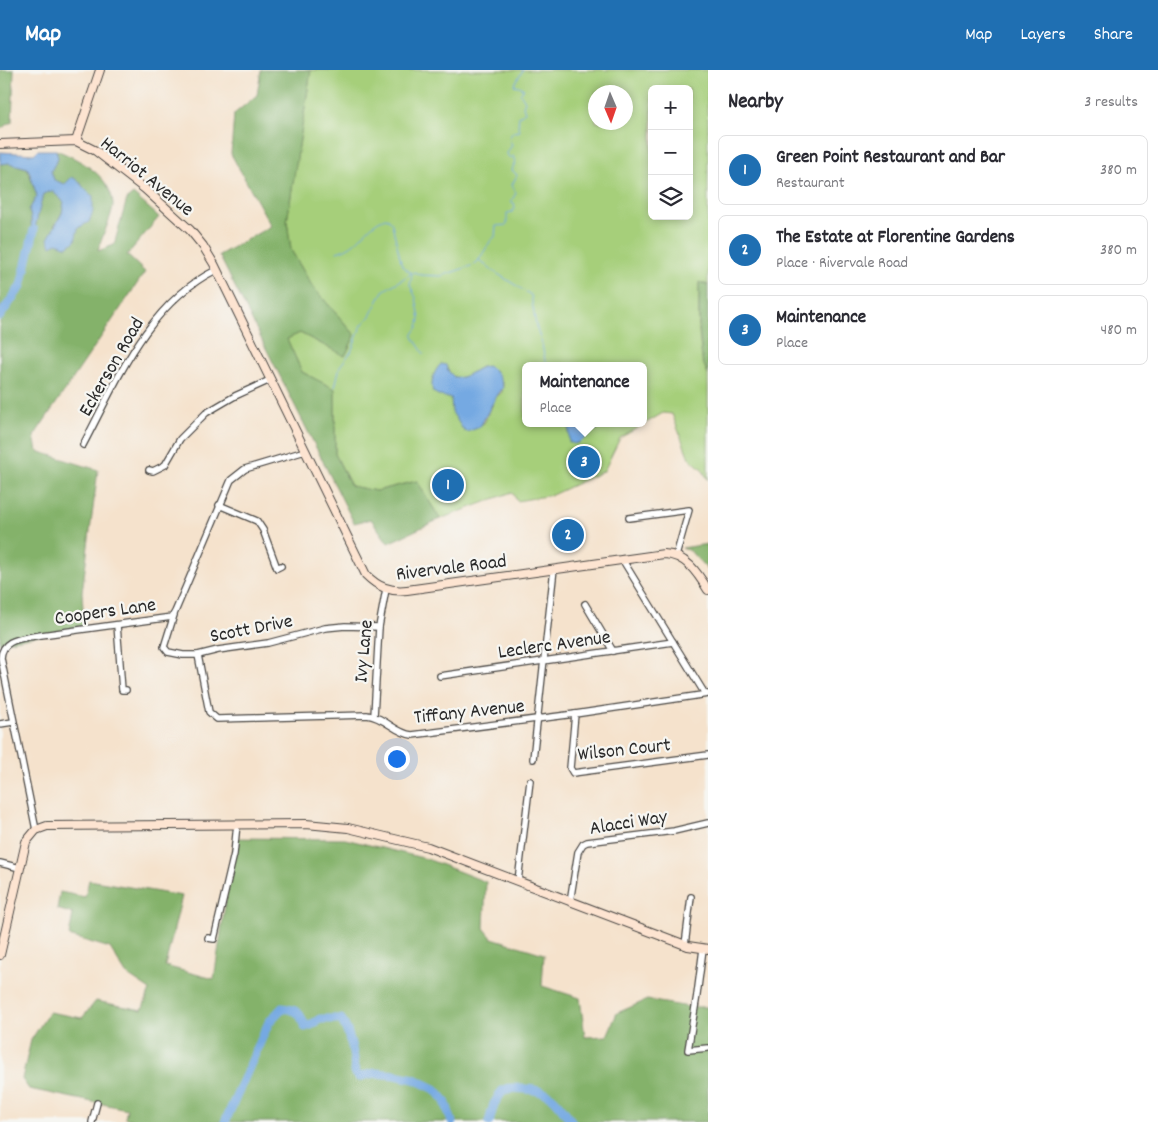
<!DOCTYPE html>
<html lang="en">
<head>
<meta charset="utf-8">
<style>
	:root { --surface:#fff; --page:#f7f7f7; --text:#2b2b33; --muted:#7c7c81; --line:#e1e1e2; --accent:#1f6fb2 }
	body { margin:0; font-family:Dekko,sans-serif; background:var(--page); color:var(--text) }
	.controls { position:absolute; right:15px; top:15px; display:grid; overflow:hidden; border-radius:8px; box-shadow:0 2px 8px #0003 }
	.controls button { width:45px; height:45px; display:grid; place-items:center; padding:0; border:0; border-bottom:1px solid var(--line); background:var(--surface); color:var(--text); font:25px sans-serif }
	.compass { position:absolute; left:588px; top:15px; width:45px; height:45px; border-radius:50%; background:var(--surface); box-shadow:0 2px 8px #0003; rotate:178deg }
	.you { position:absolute; left:396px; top:688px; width:18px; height:18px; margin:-12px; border:4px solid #fff; border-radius:50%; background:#1a73e8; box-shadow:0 0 0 8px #1a73e833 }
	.badge { display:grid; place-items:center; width:32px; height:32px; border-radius:50%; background:var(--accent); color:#fff; font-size:16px; font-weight:700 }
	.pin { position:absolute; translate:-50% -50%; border:2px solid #fff; box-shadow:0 1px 5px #0006 }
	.popup { position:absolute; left:522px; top:292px; width:125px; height:65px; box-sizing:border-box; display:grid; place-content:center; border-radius:8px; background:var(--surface); filter:drop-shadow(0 1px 4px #0005); font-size:16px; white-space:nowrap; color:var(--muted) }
	.popup b { font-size:19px; color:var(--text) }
	.popup::after { content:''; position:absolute; left:50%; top:100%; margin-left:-10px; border:10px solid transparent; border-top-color:var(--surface) }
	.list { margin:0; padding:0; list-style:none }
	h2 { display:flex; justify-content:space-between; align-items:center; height:65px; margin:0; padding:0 20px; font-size:21px }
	h2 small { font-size:16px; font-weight:400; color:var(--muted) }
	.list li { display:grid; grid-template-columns:32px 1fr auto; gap:15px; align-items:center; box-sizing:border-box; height:70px; margin:0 10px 10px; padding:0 10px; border:1px solid var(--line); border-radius:8px }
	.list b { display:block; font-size:19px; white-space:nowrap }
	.list p { margin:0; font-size:16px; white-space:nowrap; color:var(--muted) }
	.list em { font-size:16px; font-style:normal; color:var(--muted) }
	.icon { flex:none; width:28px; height:28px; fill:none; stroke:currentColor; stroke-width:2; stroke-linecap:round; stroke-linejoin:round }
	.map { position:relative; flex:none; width:708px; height:1052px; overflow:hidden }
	header { display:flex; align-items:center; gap:30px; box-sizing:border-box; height:70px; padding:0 25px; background:var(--accent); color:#fff }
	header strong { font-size:24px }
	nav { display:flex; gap:28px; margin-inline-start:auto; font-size:18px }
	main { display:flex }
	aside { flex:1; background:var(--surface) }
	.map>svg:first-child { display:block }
	.green { fill:#a6cf7a; stroke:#687d52; fill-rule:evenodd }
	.forest { fill:#84b26a; stroke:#586e4a }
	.water { fill:#74a9e2; stroke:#506a86 }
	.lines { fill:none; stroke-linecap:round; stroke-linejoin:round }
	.stream { stroke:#74a9e2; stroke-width:1 }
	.river { stroke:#74a9e2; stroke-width:9 }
	.street-casing { stroke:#494643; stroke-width:8 }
	.secondary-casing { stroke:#494643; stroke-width:10 }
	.street { stroke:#fff; stroke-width:5.5 }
	.secondary { stroke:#fde4d1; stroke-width:8 }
	.labels { text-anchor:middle; stroke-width:4.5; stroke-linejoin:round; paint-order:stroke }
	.street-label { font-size:20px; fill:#2b2b2b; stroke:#f6f6f2 }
</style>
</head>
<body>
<header>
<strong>Map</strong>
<nav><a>Map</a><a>Layers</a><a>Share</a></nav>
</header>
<main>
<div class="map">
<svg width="708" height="1052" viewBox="0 0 708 1052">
	<rect width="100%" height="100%" fill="#f6f6f2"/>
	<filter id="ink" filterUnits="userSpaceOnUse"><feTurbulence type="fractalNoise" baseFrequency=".02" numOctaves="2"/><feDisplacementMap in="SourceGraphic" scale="10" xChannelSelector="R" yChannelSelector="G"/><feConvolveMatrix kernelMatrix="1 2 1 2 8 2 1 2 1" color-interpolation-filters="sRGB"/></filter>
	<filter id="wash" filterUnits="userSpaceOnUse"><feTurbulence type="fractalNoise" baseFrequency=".0096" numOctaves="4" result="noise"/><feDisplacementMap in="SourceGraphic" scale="20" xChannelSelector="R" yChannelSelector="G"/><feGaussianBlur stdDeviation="1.12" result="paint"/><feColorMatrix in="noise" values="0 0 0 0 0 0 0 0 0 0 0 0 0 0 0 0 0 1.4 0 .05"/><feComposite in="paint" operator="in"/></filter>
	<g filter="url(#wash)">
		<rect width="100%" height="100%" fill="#f5e2cc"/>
		<path class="green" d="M311 0H708L707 42 708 48V215L699 213C699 243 696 276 708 305V410L702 399 689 388 672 344 663 343 620 368 604 401 552 425 517 431 512 422 440 449 417 411 376 421 351 416 335 384V320L302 302 287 269 300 263 345 286 355 265 312 216 291 180 287 151ZM652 19H689V146H652ZM596 22H626V52H596ZM446 296C456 319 469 302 483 296L494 300 503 314 502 322 496 327 484 353 461 357 451 328 434 322 432 314 434 304ZM525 296H643V353H615L612 356 599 358 578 373 569 365V353H525Z"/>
		<g class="forest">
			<polygon points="0,0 14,0 12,52 0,59"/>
			<polygon points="261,0 311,0 287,151 291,180 312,216 355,265 345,286 300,263 287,269 302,302 335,319 335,384 351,416 376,421 417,411 440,449 388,473 371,449 354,453 219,185 271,156 231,84 234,44 257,25"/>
			<path d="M56 80C79 89 110 105 113 133 114 142 100 171 98 181L114 175 127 129 133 124 159 147 127 185 145 202 34 366 37 381 98 400 82 522 84 556 0 573V94L9 93 27 98 37 126 29 140 31 148 32 169 43 124 52 121 64 132 62 143 54 156 78 158 89 152 84 121 80 111 65 115 54 110 51 101 58 88Z"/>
			<polygon points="699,212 708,215 708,305 702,290 699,257"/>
			<polygon points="708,474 708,500 690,481 682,478"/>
			<polygon points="235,768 345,769 427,789 486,812 484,858 492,868 544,884 542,916 580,928 585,967 607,966 617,943 647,930 689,937 708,937 708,1052 142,1052 125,1048 127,1039 29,1019 22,1009 31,970 49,942 82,948 96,931 142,940 150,920 126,904 110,878 69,866 73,844 57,839 60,822 85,827 89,810 182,826 165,896 214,909"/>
		</g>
		<g class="water">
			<path d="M38 80H56L58 88 51 101 54 110 65 114 72 107C83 113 82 119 93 126V141L89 152 78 158 75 171 67 177 57 173 51 176 48 169 62 143 64 132 52 121 43 124 32 171 31 148 29 140 37 126 28 98 9 93 0 94V82L34 84Z"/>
			<path d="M441 294 446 295 448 301 454 307C468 310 474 297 487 296 496 299 501 309 503 318L496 327 480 357 467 362 464 361 452 342 451 328 440 326 433 322C430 312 434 301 441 294Z"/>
			<path d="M569 353H615C609 359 605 354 599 358 590 362 584 372 574 374L569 372Z"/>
		</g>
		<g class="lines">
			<g class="stream">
				<path d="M337 182C360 177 365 155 385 148L389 149 392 154 402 196 411 203"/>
				<polyline points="479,190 490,199 531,225 536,256 542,274 546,296"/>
				<polyline points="412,205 410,215 416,228 420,249 418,257 413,264 413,267 424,284"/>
				<polyline points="335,317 340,296 351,282 361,256 370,246 383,221 414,202 421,205 441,206 474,195 479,190 491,170 495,167 496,156 507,155 507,143 512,142 515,138 514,133 511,132 516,123 512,115 517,105 512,100 515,92 513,86 510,88 508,86 507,83 512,75 509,68 513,62 520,61 518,57 519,46 525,42 523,36 525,31 520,23 524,19 519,16 514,15 523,0"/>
			</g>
			<g class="river">
				<polyline points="0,246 21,216 34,160"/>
				<path d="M225 1052 269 952 282 938C298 940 300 942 305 957L311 955 320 949H341C350 963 355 987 355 1003L359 1007 375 1003 395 1005 414 1009 435 1019 445 1031 452 1052"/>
				<path d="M489 1052 494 1034 503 1020C511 1017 518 1018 526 1019 553 1021 557 1032 572 1052"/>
			</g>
		</g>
	</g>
	<g filter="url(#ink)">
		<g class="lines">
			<defs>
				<g id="street">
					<path d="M83 375C117 311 147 234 216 200"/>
					<polyline points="149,400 153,401 165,395 180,369 206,343 235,326 270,310"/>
					<polyline points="219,435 257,451 263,460 277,498 281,496"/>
					<polyline points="629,448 689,440 676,486"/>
					<polyline points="622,489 705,624"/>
					<polyline points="585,534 613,581"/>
					<polyline points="174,545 164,577 168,582 183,585 198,585 218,580 268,573 325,558 345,556 379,557"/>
					<polyline points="117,555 122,620 126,620"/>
					<path d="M198 585 209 642 217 649 367 645C385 647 395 663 412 665L575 644 708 624"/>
					<polyline points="440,606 673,572"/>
					<polyline points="575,644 570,698 573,703 708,685"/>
					<polyline points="374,646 379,557 386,519"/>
					<polyline points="0,654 13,652"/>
					<polyline points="533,689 554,499"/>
					<path d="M36 760 1 588C2 570 19 569 34 566L172 547 175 542 231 410 245 399 305 381"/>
					<polyline points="0,793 20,798"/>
					<polyline points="518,811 530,711"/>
					<polyline points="570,832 578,782 583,774 587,772 674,761 708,753"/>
					<polyline points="208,868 214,869 234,784 237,754"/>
					<polyline points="685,875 691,827"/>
					<polyline points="703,879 697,925 688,980 708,978"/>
					<polyline points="92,1052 97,1033"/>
				</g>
				<g id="secondary">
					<polyline points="76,71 100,0"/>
					<path d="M0 74 76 71 96 81 145 119 190 160 203 176 214 194 366 505C378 517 390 522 407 520L664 484C686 485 697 502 708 520"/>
					<polyline points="0,885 26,772 36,760 47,756 306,754 348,758 428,777 688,876 708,879"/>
				</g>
			</defs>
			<use href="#street" class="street-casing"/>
			<use href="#secondary" class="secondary-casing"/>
			<use href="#street" class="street"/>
			<use href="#secondary" class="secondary"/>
		</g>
	</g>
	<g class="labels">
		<g class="street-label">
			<text transform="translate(148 105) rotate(39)" y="7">Harriot Avenue</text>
			<text transform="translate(110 296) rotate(-60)" y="7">Eckerson Road</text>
			<text transform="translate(451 496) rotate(-7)" y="7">Rivervale Road</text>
			<text transform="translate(105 540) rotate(-8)" y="7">Coopers Lane</text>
			<text transform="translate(251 557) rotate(-11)" y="7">Scott Drive</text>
			<text transform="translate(554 573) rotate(-8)" y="7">Leclerc Avenue</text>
			<text transform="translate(362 581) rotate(-85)" y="7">Ivy Lane</text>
			<text transform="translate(469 640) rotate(-6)" y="7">Tiffany Avenue</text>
			<text transform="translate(624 678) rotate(-6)" y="7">Wilson Court</text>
			<text transform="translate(628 751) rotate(-9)" y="7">Alacci Way</text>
		</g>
	</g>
</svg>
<div class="controls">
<button>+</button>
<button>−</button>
<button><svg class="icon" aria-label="layers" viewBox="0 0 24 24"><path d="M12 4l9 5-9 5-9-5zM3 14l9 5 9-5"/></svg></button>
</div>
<svg class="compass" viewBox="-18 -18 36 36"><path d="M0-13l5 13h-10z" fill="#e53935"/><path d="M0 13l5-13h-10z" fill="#7c7c81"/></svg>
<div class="you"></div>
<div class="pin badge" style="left:448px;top:415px">1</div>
<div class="pin badge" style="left:568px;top:465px">2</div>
<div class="pin badge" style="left:584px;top:392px">3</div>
<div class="popup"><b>Maintenance</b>Place</div>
</div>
<aside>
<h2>Nearby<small>3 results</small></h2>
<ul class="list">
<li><span class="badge">1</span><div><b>Green Point Restaurant and Bar</b><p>Restaurant</p></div><em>380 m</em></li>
<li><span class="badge">2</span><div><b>The Estate at Florentine Gardens</b><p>Place · Rivervale Road</p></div><em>380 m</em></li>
<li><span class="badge">3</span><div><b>Maintenance</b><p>Place</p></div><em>480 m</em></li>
</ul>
</aside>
</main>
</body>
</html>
